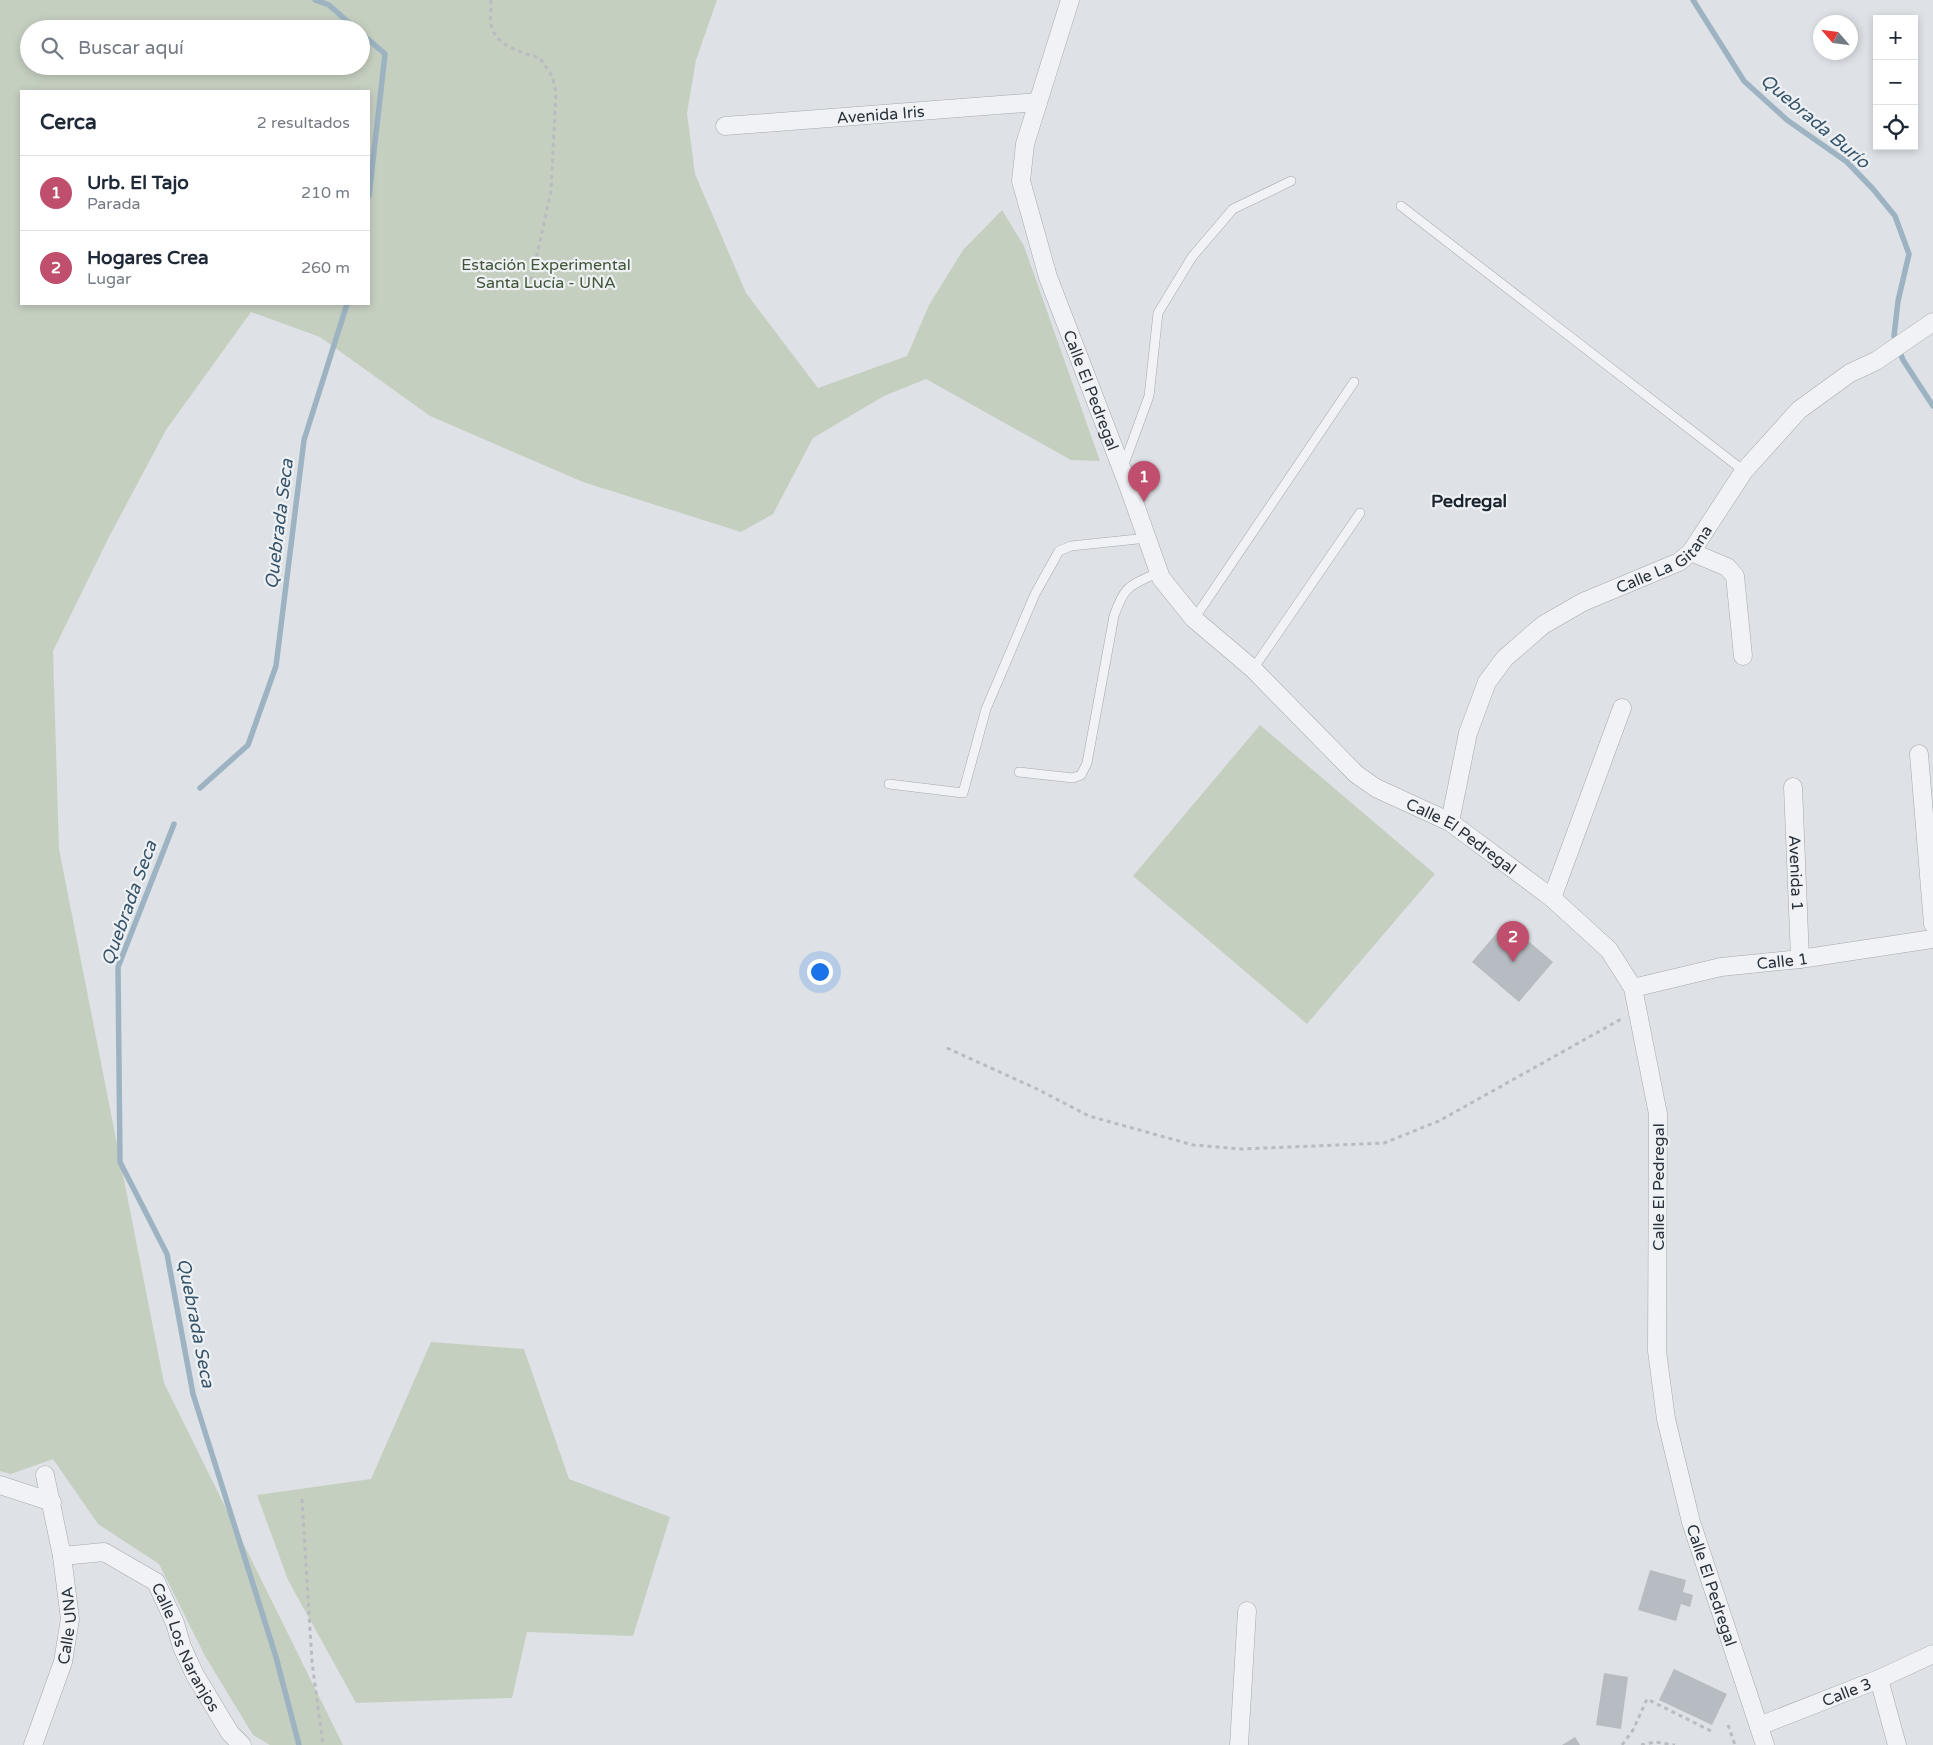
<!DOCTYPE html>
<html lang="es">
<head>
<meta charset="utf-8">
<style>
	:root { --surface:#fff; --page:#f6f6f7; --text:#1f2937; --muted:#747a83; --line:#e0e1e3; --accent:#bf4f6c }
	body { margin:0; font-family:"Varela Round",sans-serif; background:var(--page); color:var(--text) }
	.controls { position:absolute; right:15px; top:15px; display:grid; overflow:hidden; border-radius:0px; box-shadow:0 2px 8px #0003 }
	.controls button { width:45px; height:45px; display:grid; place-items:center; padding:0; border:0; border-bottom:1px solid var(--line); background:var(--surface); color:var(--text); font:25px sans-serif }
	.compass { position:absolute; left:1813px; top:15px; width:45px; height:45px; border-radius:50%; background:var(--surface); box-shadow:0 2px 8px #0003; rotate:298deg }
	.you { position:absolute; left:819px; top:971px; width:18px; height:18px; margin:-12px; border:4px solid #fff; border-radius:50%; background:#1a73e8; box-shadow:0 0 0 8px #1a73e833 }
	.badge { display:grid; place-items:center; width:32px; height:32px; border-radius:50%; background:var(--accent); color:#fff; font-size:16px; font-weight:700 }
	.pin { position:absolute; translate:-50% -41px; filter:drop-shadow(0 1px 2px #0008) }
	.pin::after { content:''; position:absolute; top:26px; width:18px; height:15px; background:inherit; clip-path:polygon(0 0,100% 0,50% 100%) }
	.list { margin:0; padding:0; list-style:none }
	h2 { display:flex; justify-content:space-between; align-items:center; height:65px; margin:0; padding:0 20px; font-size:21px }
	h2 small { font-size:16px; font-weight:400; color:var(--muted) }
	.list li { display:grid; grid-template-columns:32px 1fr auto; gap:15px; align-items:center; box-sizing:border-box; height:75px; padding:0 20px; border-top:1px solid var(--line) }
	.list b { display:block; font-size:19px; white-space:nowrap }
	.list p { margin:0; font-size:16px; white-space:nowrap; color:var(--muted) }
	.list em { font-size:16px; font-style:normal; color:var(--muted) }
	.icon { flex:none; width:28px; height:28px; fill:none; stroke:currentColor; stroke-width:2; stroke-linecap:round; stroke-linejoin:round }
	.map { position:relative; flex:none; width:1933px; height:1745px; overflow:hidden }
	.search { position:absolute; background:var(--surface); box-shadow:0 2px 8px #0003; left:20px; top:20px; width:350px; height:55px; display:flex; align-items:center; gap:12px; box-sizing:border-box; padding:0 18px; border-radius:28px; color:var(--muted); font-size:19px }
	.panel { position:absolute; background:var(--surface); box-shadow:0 2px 8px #0003; left:20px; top:90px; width:350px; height:215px; border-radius:0px }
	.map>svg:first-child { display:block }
	.green { fill:#c5cfc0; fill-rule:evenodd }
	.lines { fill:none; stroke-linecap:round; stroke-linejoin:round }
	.stream { stroke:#9db3c2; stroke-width:5.5 }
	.building { fill:#b6bcc2 }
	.lane-casing { stroke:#a4a9af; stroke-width:10 }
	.street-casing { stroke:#a4a9af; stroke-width:19 }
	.path { stroke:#b8bcc1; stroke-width:3; stroke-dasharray:4 4; stroke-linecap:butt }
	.lane { stroke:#f0f2f5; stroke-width:9 }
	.street { stroke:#f0f2f5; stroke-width:18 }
	.labels { text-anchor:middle; stroke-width:4.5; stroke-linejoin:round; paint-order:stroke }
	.street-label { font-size:16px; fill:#29313b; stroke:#edf1f4 }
	.park-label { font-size:16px; fill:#415538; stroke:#edf1f4 }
	.water-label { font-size:18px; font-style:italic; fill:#38546a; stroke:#edf1f4 }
	.neighbourhood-label { font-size:18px; font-weight:bold; fill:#1b232c; stroke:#edf1f4 }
</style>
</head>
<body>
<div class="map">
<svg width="1933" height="1745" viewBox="0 0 1933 1745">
	<rect width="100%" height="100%" fill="#dee2e6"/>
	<g class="green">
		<path d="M0 0H717L696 60 687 113 695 174 746 293 818 388 907 356 929 305 963 250 1002 210 1024 246 1100 461 1071 460 926 379 884 396 813 438 773 514 741 532 583 482 430 416 320 337 251 312 166 430 108 539 53 651 59 849 164 1383 343 1745H270L253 1735 205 1656 159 1564 98 1524 53 1459 11 1474 0 1471ZM29 29H361V66H29ZM21 91H369V304H21Z"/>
		<polygon points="1260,725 1435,874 1307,1024 1133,876"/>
		<polygon points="431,1342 524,1349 569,1479 670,1517 633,1636 527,1632 512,1698 356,1703 288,1580 257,1495 371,1479"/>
	</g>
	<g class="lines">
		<g class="stream">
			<polyline points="315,0 329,5 356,29"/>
			<polyline points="1693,0 1744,81 1787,120 1847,162 1873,189 1895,216 1909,254 1898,301 1894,336 1903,360 1933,406"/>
			<polyline points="361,33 385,54 369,196"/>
			<polyline points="200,788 248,745 276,666 304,440 347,304"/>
			<polyline points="174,824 118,967 120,1162 167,1254 193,1394 276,1657 299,1745"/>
		</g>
	</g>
	<g class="building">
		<polygon points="1506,922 1553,962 1519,1002 1472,962"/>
		<polygon points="1650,1570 1686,1580 1683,1592 1693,1595 1690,1607 1681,1604 1676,1621 1638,1610"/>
		<polygon points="1674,1669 1727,1694 1712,1725 1659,1700"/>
		<polygon points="1604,1673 1628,1677 1621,1729 1596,1725"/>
		<polygon points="1575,1737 1580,1745 1562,1745"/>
	</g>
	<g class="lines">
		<defs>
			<g id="lane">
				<polyline points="1401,206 1744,471"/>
				<polyline points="1123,467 1149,396 1158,313 1192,257 1233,209 1291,181"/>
				<polyline points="1194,619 1354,382"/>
				<polyline points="1253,669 1360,513"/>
				<path d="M1019 772 1073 778 1081 775 1087 763 1114 616C1125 584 1130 586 1159 572"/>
				<polyline points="889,784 963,793 986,709 1035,594 1059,551 1071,546 1147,538"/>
			</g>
			<g id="street">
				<path id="s1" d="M1070 0 1025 144 1021 181 1048 277 1128 485 1161 578 1194 619 1253 669 1356 774 1376 788 1450 822 1552 898 1609 950 1633 988 1658 1114 1657 1351 1666 1419 1691 1522 1765 1745"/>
				<path id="s2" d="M725 126 1038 102"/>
				<polyline points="1691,552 1727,567 1735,576 1743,656"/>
				<polyline points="1919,754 1933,924"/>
				<path id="s3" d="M1793 787 1800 959"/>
				<path id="s4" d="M1450 822 1468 733 1487 682 1505 658 1543 625 1583 602 1679 562 1691 552 1744 471 1799 410 1850 373 1876 361 1933 322"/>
				<polyline points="1552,898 1622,708"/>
				<path id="s5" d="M1633 988 1721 967 1800 959 1933 939"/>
				<polyline points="0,1485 52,1502"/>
				<path id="s6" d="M62 1556 104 1552 156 1582 175 1623 182 1647 195 1675 230 1733 242 1745"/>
				<polyline points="1879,1679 1897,1745"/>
				<path id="s7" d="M1759 1726 1879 1679 1933 1654"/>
				<path id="s8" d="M33 1745 63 1662 70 1619 62 1556 45 1475"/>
				<polyline points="1239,1745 1247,1611"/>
			</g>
		</defs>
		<use href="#lane" class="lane-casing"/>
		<use href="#street" class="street-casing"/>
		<g class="path">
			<path d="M491 0C491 8 490 16 491 24 494 45 522 53 540 58L552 76 556 91 551 191 531 282"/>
			<polyline points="947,1048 1037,1089 1089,1116 1193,1145 1242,1149 1384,1143 1439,1121 1623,1018"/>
			<polyline points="302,1499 312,1662 323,1745"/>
			<polyline points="1728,1725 1735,1745"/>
			<polyline points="1622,1745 1633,1730 1647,1699 1713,1732"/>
			<polyline points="1641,1745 1655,1742 1675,1745"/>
		</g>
		<use href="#lane" class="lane"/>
		<use href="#street" class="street"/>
	</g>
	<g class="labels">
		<g class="street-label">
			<text dy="6" stroke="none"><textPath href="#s2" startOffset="156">Avenida Iris</textPath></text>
			<text dy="6" stroke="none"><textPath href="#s1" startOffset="409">Calle El Pedregal</textPath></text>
			<text dy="6" stroke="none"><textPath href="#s4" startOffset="365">Calle La Gitana</textPath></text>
			<text dy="6" stroke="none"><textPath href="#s1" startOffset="1009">Calle El Pedregal</textPath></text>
			<text dy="6" stroke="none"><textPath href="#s3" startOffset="86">Avenida 1</textPath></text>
			<text dy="6" stroke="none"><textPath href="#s5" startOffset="152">Calle 1</textPath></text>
			<text transform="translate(1658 1187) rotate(-90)" y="6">Calle El Pedregal</text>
			<text dy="6" stroke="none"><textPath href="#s1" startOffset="1848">Calle El Pedregal</textPath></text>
			<text dy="6" stroke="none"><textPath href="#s8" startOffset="125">Calle UNA</textPath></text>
			<text dy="6" stroke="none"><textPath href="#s6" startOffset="174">Calle Los Naranjos</textPath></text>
			<text dy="6" stroke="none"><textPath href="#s7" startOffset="94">Calle 3</textPath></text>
		</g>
		<g class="park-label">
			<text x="546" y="270">Estación Experimental<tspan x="546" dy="18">Santa Lucía - UNA</tspan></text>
		</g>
		<g class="water-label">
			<text transform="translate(1815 121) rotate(40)" y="6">Quebrada Burío</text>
			<text transform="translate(279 524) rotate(-83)" y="6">Quebrada Seca</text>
			<text transform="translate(129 903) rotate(-70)" y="6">Quebrada Seca</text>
			<text transform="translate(196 1323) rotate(79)" y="6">Quebrada Seca</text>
		</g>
		<g class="neighbourhood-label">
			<text x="1469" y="507">Pedregal</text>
		</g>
	</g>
</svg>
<div class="controls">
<button>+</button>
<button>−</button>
<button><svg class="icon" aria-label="locate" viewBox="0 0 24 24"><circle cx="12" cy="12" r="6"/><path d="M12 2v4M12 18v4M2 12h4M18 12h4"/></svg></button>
</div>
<svg class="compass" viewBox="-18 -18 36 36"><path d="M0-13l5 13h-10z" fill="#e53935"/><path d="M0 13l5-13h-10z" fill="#747a83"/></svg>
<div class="you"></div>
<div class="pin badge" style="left:1144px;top:502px">1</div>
<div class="pin badge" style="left:1513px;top:962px">2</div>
<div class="search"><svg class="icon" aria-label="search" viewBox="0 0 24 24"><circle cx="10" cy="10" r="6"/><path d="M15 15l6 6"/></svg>Buscar aquí</div>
<section class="panel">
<h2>Cerca<small>2 resultados</small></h2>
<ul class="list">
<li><span class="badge">1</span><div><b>Urb. El Tajo</b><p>Parada</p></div><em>210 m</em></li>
<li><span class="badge">2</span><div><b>Hogares Crea</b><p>Lugar</p></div><em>260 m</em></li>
</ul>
</section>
</div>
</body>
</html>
